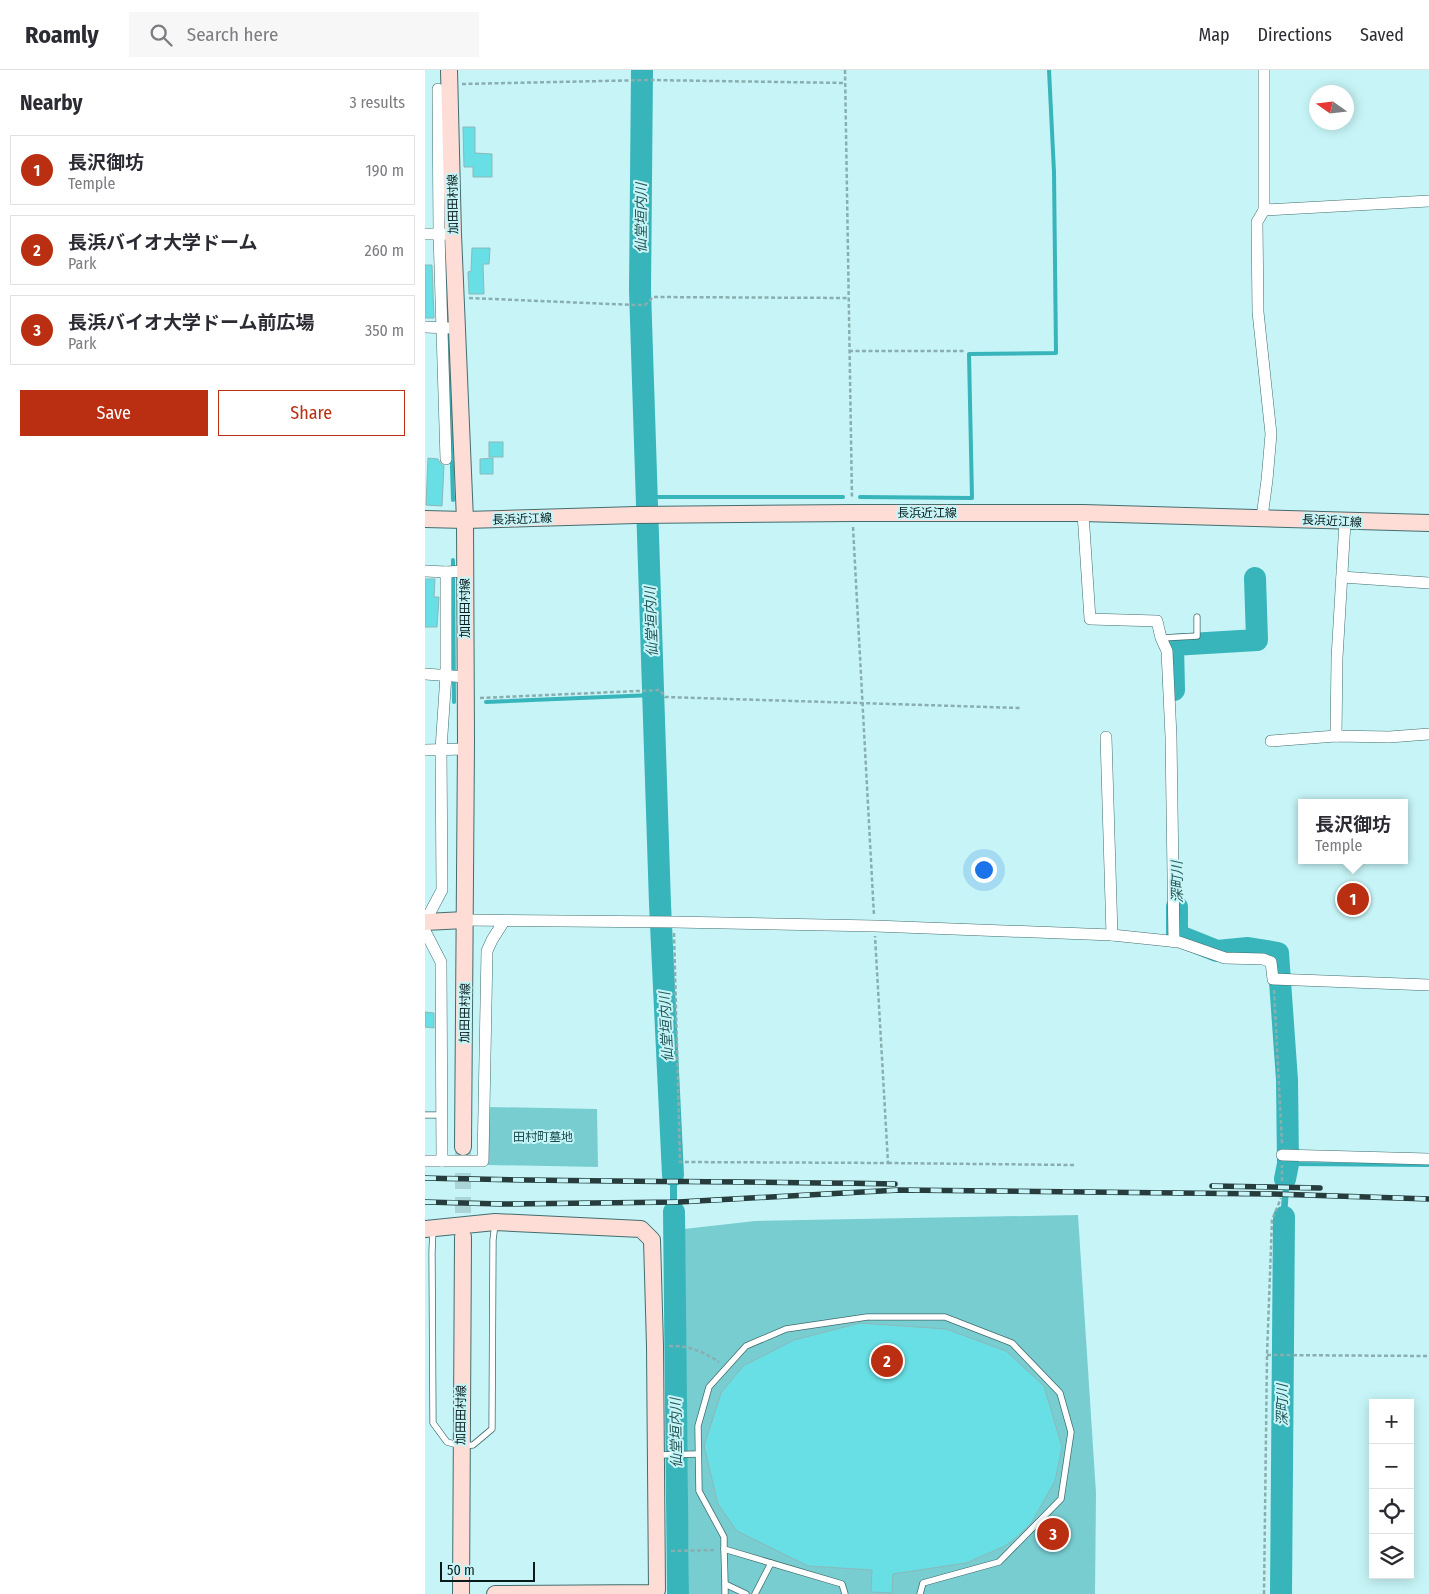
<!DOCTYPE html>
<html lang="en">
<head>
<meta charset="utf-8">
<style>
	:root { --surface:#fff; --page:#f7f7f7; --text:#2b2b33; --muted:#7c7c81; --line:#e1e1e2; --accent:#ba2f12 }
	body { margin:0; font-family:"Fira Sans Condensed","Noto Sans JP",sans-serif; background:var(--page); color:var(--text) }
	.controls { position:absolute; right:15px; bottom:15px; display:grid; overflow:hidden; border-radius:0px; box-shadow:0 2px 12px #0003 }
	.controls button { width:45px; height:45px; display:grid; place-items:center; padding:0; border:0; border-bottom:1px solid var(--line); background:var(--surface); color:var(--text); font:25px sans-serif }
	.compass { position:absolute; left:884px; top:15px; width:45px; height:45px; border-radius:50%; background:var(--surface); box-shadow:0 2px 12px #0003; rotate:284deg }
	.scale { position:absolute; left:15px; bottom:12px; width:95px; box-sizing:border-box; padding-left:5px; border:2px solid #091a1b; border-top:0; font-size:14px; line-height:18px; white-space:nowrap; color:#091a1b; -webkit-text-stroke:4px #c7f5f7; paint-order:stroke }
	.you { position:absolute; left:558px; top:799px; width:18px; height:18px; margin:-12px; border:4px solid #fff; border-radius:50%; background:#1a73e8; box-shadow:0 0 0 8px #1a73e833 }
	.badge { display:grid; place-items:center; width:32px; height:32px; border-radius:50%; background:var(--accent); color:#fff; font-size:16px; font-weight:700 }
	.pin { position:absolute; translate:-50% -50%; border:2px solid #fff; box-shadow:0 1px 5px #0006 }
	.popup { position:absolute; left:873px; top:729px; width:110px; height:65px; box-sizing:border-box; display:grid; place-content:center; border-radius:0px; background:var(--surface); filter:drop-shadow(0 1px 4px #0005); font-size:16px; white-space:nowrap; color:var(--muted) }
	.popup b { font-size:19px; color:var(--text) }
	.popup::after { content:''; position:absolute; left:50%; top:100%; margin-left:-10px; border:10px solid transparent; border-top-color:var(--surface) }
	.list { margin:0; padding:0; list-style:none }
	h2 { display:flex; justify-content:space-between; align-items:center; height:65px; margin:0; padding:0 20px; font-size:21px }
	h2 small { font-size:16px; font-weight:400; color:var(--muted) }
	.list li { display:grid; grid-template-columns:32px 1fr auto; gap:15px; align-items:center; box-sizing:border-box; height:70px; margin:0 10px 10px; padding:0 10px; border:1px solid var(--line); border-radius:0px }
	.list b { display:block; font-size:19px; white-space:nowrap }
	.list p { margin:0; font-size:16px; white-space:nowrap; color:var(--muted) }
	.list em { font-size:16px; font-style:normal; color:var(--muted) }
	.actions { display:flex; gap:10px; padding:15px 20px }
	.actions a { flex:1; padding:11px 0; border:1px solid var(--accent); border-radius:0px; text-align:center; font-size:18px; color:var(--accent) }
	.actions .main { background:var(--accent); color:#fff }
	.icon { flex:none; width:28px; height:28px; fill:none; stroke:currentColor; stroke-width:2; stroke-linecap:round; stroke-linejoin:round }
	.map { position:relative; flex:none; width:1004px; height:1524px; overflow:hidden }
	header { display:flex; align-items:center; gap:30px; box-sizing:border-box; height:70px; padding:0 25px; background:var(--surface); border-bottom:1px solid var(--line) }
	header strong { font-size:24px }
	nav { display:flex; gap:28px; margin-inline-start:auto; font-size:18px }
	.search { width:350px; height:45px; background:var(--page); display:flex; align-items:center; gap:12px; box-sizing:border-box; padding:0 18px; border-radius:0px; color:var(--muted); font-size:19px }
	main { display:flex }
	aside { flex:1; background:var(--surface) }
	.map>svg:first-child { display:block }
	.green { fill:#78cdd1 }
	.water { fill:#37b5bb }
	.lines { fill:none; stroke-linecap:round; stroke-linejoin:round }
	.stream { stroke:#37b5bb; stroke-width:4 }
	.river { stroke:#37b5bb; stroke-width:22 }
	.building { fill:#68dfe4; stroke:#8cb8ba }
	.secondary-tunnel { stroke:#aad4d6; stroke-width:16; stroke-dasharray:16 8; stroke-linecap:butt }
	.lane-casing { stroke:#436d6f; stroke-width:7 }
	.street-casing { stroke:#436d6f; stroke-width:12 }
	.secondary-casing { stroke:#436d6f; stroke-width:18 }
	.path { stroke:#89aeaf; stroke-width:2.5; stroke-dasharray:4 2.5; stroke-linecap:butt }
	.lane { stroke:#fff; stroke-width:5.5 }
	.street { stroke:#fff; stroke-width:11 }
	.secondary { stroke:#feddd6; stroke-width:16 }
	.rail-casing { stroke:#263c3d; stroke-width:5.5 }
	.rail { stroke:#c7f5f7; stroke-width:4; stroke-dasharray:11; stroke-linecap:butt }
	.labels { text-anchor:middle; stroke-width:4; stroke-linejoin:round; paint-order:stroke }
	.street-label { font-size:12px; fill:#091a1b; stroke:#c7f5f7 }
	.park-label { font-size:12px; fill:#164b4d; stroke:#c7f5f7 }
	.water-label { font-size:14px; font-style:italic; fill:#225658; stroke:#c7f5f7 }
</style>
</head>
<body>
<header>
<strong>Roamly</strong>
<div class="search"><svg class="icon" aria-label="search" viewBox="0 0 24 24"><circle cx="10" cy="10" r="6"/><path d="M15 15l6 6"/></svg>Search here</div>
<nav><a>Map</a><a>Directions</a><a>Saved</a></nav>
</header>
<main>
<aside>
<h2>Nearby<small>3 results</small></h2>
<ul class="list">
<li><span class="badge">1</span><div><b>長沢御坊</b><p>Temple</p></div><em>190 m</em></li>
<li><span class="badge">2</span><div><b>長浜バイオ大学ドーム</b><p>Park</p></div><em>260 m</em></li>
<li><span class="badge">3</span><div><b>長浜バイオ大学ドーム前広場</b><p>Park</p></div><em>350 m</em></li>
</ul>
<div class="actions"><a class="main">Save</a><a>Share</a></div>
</aside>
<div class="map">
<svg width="1004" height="1524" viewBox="0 0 1004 1524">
	<rect width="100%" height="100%" fill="#c7f5f7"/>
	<g class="green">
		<polygon points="63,1037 172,1039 173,1097 63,1095"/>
		<polygon points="653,1145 671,1423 670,1524 264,1524 259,1159 330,1151"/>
	</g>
	<g class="water">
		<polygon points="866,1091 862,1147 855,1147 860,1094"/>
		<polygon points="245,1104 252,1105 252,1141 245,1141"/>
	</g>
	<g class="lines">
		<g class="stream">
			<polyline points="21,200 28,430"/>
			<polyline points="222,427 418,427"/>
			<polyline points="435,427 547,428 544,284 631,283 629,102 624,0"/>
			<polyline points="28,490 29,632"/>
			<polyline points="61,632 228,625"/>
			<polyline points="863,1094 1004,1095"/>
		</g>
		<g class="river">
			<polyline points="217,0 215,220 235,834 248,1105"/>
			<polyline points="749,620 748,575 832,570 830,508"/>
			<polyline points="752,837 752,865 792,881 823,878 853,883 862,1010 863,1094 860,1109"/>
			<polyline points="249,1142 253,1524"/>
			<polyline points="856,1524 859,1147"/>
		</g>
	</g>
	<g class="building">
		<polygon points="38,57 50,57 50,83 67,84 67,107 48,107 48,97 39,97"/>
		<polygon points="47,178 65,178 64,194 58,194 59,224 44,224 43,202 46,201"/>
		<polygon points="0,195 7,195 9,248 0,248"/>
		<rect x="64" y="372" width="14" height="15"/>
		<polygon points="3,388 13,389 15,393 19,396 17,436 1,435"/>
		<polygon points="68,388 68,404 55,404 55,389"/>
		<polygon points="0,509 10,509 9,527 14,527 12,557 0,557"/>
		<polygon points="0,942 9,943 9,958 0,957"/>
		<polygon points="435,1253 521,1259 581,1281 619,1316 637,1377 630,1411 607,1452 592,1467 580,1476 541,1493 468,1504 467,1523 446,1522 447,1500 383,1496 312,1461 293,1434 279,1376 296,1323 318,1296 369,1270"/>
	</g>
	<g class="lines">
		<polyline class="secondary-tunnel" points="38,1167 38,1077"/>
		<defs>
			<g id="lane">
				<polyline points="736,568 772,566 772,547"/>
				<polyline points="0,1045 17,1045"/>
				<polyline points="8,1159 7,1182 8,1353 22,1372 36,1376 48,1375 67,1359 68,1170 70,1154"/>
				<polyline points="233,1385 273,1384"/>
				<polyline points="299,1479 300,1514 321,1524"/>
				<polyline points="300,1514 300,1524"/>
				<polyline points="330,1524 346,1493"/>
				<polyline points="420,1524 417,1514 299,1479 299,1467 274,1421 273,1356 284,1317 321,1276 361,1259 442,1247 520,1247 587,1273 635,1323 646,1362 636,1429 574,1492 498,1513 495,1524"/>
			</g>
			<g id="street">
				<polyline points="13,19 14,164 21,389"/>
				<polyline points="839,140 1004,131"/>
				<polyline points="0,164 21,164"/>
				<polyline points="0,257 23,258"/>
				<polyline points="658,443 665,549 732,551 736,568 742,581 746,667 749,872"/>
				<polyline points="837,447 842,410 846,364 833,242 832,152 839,140 839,0"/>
				<polyline points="0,501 21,502 40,501"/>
				<polyline points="917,507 1004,513"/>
				<polyline points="0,604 41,607"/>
				<polyline points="911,666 912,588 920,452"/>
				<polyline points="681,667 687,865"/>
				<polyline points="846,671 911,666 964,667 1004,664"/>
				<polyline points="0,680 41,679"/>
				<polyline points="40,850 248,852 450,856 687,865 754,872 800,888 838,889 846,892 848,909 1004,915"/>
				<polyline points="857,1085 1004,1089"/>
				<polyline points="0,1091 58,1091 62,881 67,870 79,851"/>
				<polyline points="17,1091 16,892 0,861 0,852 17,820 16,679 21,605 21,502"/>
			</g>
			<g id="secondary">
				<polyline points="24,0 28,164 40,450 41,672 38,1077"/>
				<polyline points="0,449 40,450 211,445 428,443 658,443 1004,453"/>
				<polyline points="0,852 40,850"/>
				<polyline points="0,1159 70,1152 216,1159 227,1170 230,1276 232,1520 229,1523 70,1524"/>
				<polyline points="36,1524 38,1167"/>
			</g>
		</defs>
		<use href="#lane" class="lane-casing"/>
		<use href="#street" class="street-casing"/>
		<use href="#secondary" class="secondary-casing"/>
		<g class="path">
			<polyline points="420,0 427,429"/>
			<polyline points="37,14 224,10 420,13"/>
			<polyline points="44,228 210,235 220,235 228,227 423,228"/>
			<polyline points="424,281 539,281"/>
			<polyline points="428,457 449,846"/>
			<polyline points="55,628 235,620 240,627 595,638"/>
			<polyline points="249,863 255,1092 463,1093 450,866"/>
			<polyline points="849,920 857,1074"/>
			<polyline points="463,1093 649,1095"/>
			<polyline points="857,1111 857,1095"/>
			<path d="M244 1276C263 1275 279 1282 294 1292"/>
			<polyline points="842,1285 1004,1286"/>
			<polyline points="246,1481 291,1480"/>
			<polyline points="839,1524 842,1285 847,1150 856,1128"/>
		</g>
		<use href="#lane" class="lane"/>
		<use href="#street" class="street"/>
		<use href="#secondary" class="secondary"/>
		<defs>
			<g id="rail">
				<path d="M0 1108C157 1112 313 1111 470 1114"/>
				<polyline points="787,1116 895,1118"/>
				<polyline points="0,1132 77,1134 254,1132 474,1120 849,1124 1004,1129"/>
			</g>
		</defs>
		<use href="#rail" class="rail-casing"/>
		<use href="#rail" class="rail"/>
	</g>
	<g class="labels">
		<g class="street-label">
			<text transform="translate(28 134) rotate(-91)" y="4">加田田村線</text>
			<text x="502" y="447">長浜近江線</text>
			<text transform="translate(97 449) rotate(-2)" y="4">長浜近江線</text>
			<text transform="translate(907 451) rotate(3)" y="4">長浜近江線</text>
			<text transform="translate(40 538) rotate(-90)" y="4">加田田村線</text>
			<text transform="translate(40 943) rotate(-89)" y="4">加田田村線</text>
			<text transform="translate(36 1345) rotate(-89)" y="4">加田田村線</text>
		</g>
		<g class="park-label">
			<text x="118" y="1071">田村町墓地</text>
		</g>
		<g class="water-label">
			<text transform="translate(216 148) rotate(-90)" y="5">仙堂垣内川</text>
			<text transform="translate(226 552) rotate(-92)" y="5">仙堂垣内川</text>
			<text transform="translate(752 812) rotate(-91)" y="5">深町川</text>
			<text transform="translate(241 957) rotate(-93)" y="5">仙堂垣内川</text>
			<text transform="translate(857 1335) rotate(-90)" y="5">深町川</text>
			<text transform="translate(251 1363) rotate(-91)" y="5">仙堂垣内川</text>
		</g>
	</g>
</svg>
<div class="controls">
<button>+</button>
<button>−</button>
<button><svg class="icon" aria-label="locate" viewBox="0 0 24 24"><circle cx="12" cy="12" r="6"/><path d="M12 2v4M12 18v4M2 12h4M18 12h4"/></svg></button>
<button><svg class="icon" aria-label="layers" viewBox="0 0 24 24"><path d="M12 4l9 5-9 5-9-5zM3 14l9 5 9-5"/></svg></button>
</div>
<svg class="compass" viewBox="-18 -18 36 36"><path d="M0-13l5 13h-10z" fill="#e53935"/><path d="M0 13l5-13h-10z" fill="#7c7c81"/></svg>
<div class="scale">50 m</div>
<div class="you"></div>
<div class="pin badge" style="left:928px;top:829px">1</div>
<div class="popup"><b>長沢御坊</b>Temple</div>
<div class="pin badge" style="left:462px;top:1291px">2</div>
<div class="pin badge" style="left:628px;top:1464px">3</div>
</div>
</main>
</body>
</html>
